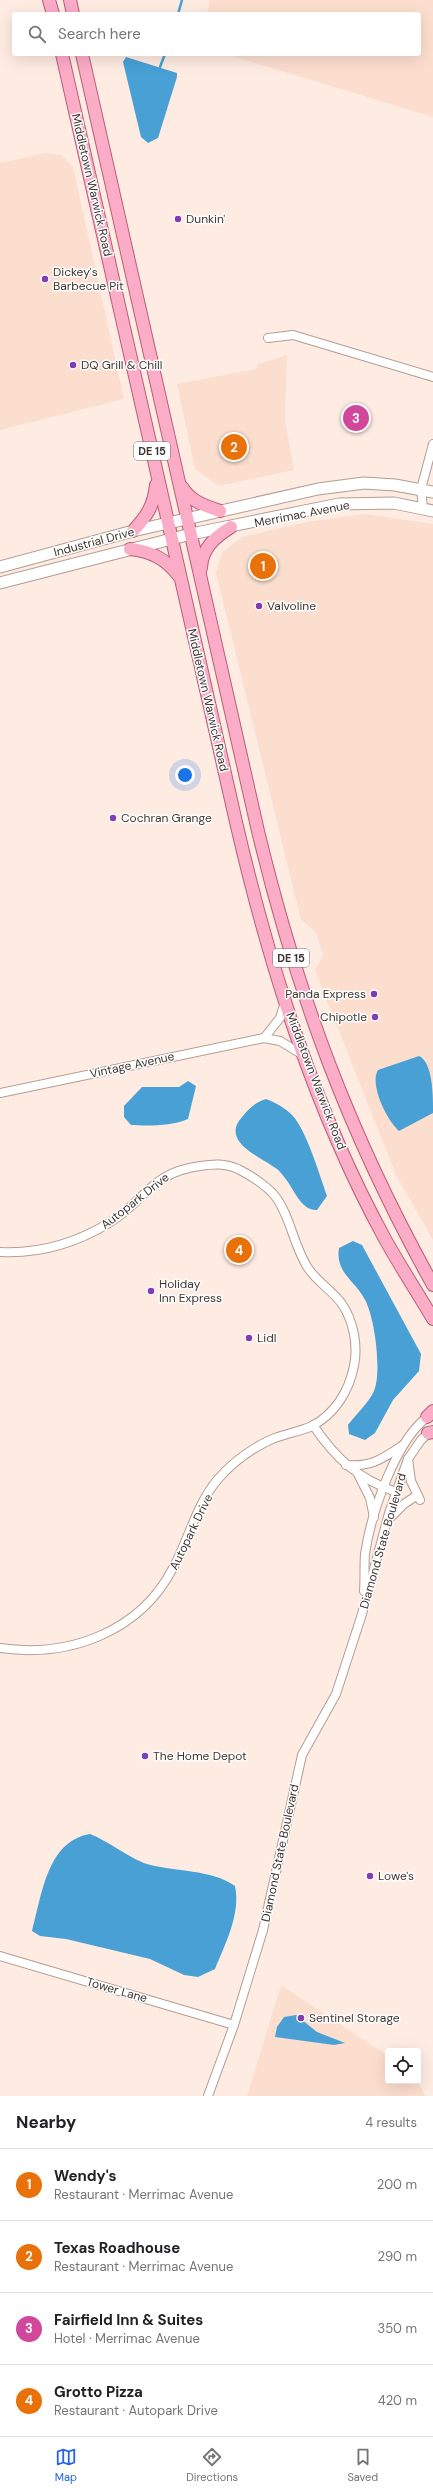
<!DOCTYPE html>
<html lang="en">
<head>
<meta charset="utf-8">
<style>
	:root { --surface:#fff; --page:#f2f2f2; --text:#202124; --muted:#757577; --line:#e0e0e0; --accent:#2563eb }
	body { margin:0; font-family:"DM Sans",sans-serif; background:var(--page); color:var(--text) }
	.controls { position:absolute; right:12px; bottom:12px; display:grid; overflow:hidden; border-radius:4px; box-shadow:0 4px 16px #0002 }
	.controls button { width:36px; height:36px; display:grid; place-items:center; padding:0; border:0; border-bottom:1px solid var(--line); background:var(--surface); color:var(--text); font:20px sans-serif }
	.you { position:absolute; left:185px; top:775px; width:14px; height:14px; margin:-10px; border:3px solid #fff; border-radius:50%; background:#1a73e8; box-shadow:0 0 0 6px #1a73e833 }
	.badge { display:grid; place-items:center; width:26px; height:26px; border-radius:50%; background:var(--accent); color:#fff; font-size:13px; font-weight:700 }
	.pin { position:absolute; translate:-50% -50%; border:2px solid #fff; box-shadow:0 1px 4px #0006 }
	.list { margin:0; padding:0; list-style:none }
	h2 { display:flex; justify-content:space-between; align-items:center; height:52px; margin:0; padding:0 16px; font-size:17px }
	h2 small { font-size:13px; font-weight:400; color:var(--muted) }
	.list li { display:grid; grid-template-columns:26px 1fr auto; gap:12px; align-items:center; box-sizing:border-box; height:72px; padding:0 16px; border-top:1px solid var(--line) }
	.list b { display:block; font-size:15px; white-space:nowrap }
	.list p { margin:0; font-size:13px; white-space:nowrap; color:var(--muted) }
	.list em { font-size:13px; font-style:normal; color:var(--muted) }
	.icon { flex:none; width:22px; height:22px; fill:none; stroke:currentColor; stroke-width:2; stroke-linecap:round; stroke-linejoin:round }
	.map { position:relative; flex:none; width:433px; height:2096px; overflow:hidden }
	.search { position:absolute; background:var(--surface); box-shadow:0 4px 16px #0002; left:12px; right:12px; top:12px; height:44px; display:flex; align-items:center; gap:10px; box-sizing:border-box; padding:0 14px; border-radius:4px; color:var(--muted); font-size:15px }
	.sheet { height:340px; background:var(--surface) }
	nav { display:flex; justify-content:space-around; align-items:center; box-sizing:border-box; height:56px; border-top:1px solid var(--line); background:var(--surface); font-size:11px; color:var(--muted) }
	nav a { display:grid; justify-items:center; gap:2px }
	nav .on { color:var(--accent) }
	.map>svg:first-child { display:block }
	.built { fill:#fcdece }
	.water { fill:#48a0d5 }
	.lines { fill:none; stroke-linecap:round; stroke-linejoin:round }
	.stream { stroke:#48a0d5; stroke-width:2.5 }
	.street-casing { stroke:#b39d92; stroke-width:10 }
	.secondary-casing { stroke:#b39d92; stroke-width:13 }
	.primary-casing { stroke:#b85e7a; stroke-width:14 }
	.street { stroke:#fff; stroke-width:8 }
	.secondary { stroke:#fff; stroke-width:11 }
	.primary { stroke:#fbacc7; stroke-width:12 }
	.poi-dot { fill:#803eb2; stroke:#fff; stroke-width:1.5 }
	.labels { text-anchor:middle; stroke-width:3; stroke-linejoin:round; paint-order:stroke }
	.shield { fill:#fff; stroke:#79726f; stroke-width:1 }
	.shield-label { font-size:11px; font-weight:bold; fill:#3f3631 }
	.street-label { font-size:12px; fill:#3f3631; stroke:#fff }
	.poi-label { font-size:12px; fill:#3f3631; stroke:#fff; text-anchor:start }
</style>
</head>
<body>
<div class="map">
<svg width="433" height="2096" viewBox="0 0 433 2096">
	<rect width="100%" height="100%" fill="#feebe2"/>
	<g class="built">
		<polygon points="210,0 433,0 433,117 225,54 419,54 419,14 207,14"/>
		<polygon points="45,153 61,155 73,167 124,399 0,430 0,163"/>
		<polygon points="287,355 285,420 294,470 219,486 195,469 177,384 256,369 258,364"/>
		<polygon points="365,514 433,524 433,1240 396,1175 315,970 323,956 316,932 301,920 216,573 222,553 242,537 307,522"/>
		<polygon points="281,1985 388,2056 388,2081 418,2081 425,2096 247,2096"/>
	</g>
	<g class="water">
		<polygon points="126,57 177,73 177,77 158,138 148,143 141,137 123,62"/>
		<path d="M419 1056C433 1063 433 1095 433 1113L399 1131C387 1121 369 1084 378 1070Z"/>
		<path d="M188 1081 196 1086 188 1119C172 1126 148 1126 131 1125L124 1117V1106L142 1087H179Z"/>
		<path d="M266 1099C276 1103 284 1107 292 1115 306 1129 320 1176 327 1196L317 1210C301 1211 294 1189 285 1178 282 1174 278 1169 274 1167 260 1157 220 1141 242 1117 250 1108 254 1103 266 1099Z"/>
		<path d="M353 1241 362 1245 421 1354 419 1371 393 1400 375 1433 365 1440 349 1434 348 1425C356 1414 368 1404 374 1391 382 1372 375 1316 364 1298 354 1280 335 1272 339 1248Z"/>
		<path d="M90 1834C108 1841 131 1859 147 1864 175 1872 211 1869 235 1886 241 1914 225 1944 215 1969L198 1977 184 1975 150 1959 66 1939 40 1936 32 1931C42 1895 47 1841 90 1834Z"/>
		<polygon points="296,2015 317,2032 345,2043 334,2045 275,2037 277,2027 284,2017"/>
	</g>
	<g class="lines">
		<g class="stream">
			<polyline points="178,14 182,0"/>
			<polyline points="160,67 165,54"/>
		</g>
		<defs>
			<g id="street">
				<polyline points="268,338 293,335 433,377"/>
				<polyline points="423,508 421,489 433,444"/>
				<polyline points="264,1038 280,1018 285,1002"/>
				<polyline points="0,1093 264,1038 280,1041 303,1055"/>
				<path d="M0 1252C39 1254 76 1243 109 1223 147 1200 149 1173 200 1166 213 1164 225 1163 238 1169 250 1175 267 1186 275 1196 290 1215 294 1247 308 1268 317 1282 333 1291 342 1304 354 1322 358 1346 354 1366 349 1391 335 1414 312 1426 299 1432 283 1434 270 1440 251 1449 232 1463 218 1479 196 1505 189 1539 173 1568 140 1632 69 1658 0 1648"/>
				<path d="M313 1425C336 1459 357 1478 396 1492"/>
				<polyline points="408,1459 411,1481 420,1500"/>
				<path d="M346 1465C372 1467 382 1459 403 1445"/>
				<polyline points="358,1474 370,1498 374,1517"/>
				<polyline points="388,1520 404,1504 413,1498"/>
				<path d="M364 1591C365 1579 364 1567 365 1554 371 1514 396 1438 430 1415"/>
				<polyline points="0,1956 234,2025"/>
				<polyline points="208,2096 234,2025 263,1930 302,1755 336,1694 362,1614 389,1513 408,1459 421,1440 431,1431"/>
			</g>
			<g id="secondary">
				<polyline points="0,567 133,531 318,489 364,483 395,485 433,492"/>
				<polyline points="0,583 191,534 339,504 394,503 433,511"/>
			</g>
			<g id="primary">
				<polyline points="49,0 53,14"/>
				<polyline points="70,0 73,14"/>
				<path d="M62 54 236 822C269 965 314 1109 385 1239 400 1266 417 1292 433 1319"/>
				<path d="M82 54 258 831C298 997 350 1136 433 1285"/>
				<path d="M182 487C190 501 205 506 220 511"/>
				<path d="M133 531C147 516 154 505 156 485"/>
				<path d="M130 549C151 551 166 559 179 576"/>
				<path d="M201 568C202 548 215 537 231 527"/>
				<polyline points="427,1417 433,1411"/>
				<polyline points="428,1433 433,1432"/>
			</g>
		</defs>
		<use href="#street" class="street-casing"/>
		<use href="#secondary" class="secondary-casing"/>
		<use href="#primary" class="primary-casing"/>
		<use href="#street" class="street"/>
		<use href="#secondary" class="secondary"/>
		<use href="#primary" class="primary"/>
	</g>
	<g class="poi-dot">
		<circle cx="178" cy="219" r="4"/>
		<circle cx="45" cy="279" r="4"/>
		<circle cx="73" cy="365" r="4"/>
		<circle cx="259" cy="606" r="4"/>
		<circle cx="113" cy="818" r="4"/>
		<circle cx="374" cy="994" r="4"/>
		<circle cx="375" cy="1017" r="4"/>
		<circle cx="151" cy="1291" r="4"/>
		<circle cx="249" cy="1338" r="4"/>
		<circle cx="145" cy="1756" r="4"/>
		<circle cx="370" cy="1876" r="4"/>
		<circle cx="301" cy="2018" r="4"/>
	</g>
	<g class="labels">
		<g class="shield">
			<rect x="134" y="442" width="36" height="18" rx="3"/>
			<rect x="273" y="949" width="36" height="18" rx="3"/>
		</g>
		<g class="shield-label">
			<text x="152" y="455">DE 15</text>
			<text x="291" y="962">DE 15</text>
		</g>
		<g class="street-label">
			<text transform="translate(92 185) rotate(77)" y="4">Middletown Warwick Road</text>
			<text transform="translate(302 514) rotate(-11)" y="4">Merrimac Avenue</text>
			<text transform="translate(94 542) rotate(-15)" y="4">Industrial Drive</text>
			<text transform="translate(208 700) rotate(77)" y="4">Middletown Warwick Road</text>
			<text transform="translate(132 1065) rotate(-12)" y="4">Vintage Avenue</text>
			<text transform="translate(316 1081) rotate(69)" y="4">Middletown Warwick Road</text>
			<text transform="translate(135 1201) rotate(-38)" y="4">Autopark Drive</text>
			<text transform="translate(191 1532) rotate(-64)" y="4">Autopark Drive</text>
			<text transform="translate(383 1541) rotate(-74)" y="4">Diamond State Boulevard</text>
			<text transform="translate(280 1853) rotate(-78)" y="4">Diamond State Boulevard</text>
			<text transform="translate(117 1990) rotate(16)" y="4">Tower Lane</text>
		</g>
		<g class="poi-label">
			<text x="186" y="223">Dunkin'</text>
			<text x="53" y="276">Dickey's<tspan x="53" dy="14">Barbecue Pit</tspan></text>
			<text x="81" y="369">DQ Grill &amp; Chill</text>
			<text x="267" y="610">Valvoline</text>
			<text x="121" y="822">Cochran Grange</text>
			<text x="366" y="998" text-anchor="end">Panda Express</text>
			<text x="367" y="1021" text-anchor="end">Chipotle</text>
			<text x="159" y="1288">Holiday<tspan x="159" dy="14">Inn Express</tspan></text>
			<text x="257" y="1342">Lidl</text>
			<text x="153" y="1760">The Home Depot</text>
			<text x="378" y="1880">Lowe's</text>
			<text x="309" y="2022">Sentinel Storage</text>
		</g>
	</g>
</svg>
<div class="controls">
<button><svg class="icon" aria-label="locate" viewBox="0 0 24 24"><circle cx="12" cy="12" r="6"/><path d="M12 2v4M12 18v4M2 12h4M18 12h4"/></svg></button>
</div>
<div class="you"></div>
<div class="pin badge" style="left:263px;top:566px;background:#e8710a">1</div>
<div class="pin badge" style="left:234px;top:447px;background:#e8710a">2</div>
<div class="pin badge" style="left:356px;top:418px;background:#d1479c">3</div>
<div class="pin badge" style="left:239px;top:1250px;background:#e8710a">4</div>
<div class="search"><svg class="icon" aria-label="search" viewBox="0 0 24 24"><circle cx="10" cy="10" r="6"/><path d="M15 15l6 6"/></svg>Search here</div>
</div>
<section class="sheet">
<h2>Nearby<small>4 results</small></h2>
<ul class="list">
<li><span class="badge" style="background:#e8710a">1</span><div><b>Wendy's</b><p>Restaurant · Merrimac Avenue</p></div><em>200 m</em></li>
<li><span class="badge" style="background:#e8710a">2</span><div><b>Texas Roadhouse</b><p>Restaurant · Merrimac Avenue</p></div><em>290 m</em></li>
<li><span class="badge" style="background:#d1479c">3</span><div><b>Fairfield Inn &amp; Suites</b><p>Hotel · Merrimac Avenue</p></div><em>350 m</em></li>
<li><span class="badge" style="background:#e8710a">4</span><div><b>Grotto Pizza</b><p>Restaurant · Autopark Drive</p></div><em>420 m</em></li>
</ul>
</section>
<nav>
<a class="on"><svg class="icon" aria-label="map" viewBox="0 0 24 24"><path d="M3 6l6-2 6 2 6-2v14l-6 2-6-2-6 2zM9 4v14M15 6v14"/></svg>Map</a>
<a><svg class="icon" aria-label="directions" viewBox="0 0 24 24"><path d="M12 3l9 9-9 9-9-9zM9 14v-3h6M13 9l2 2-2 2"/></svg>Directions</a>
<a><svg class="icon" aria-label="saved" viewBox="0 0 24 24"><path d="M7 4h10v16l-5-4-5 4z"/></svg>Saved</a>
</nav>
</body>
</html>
